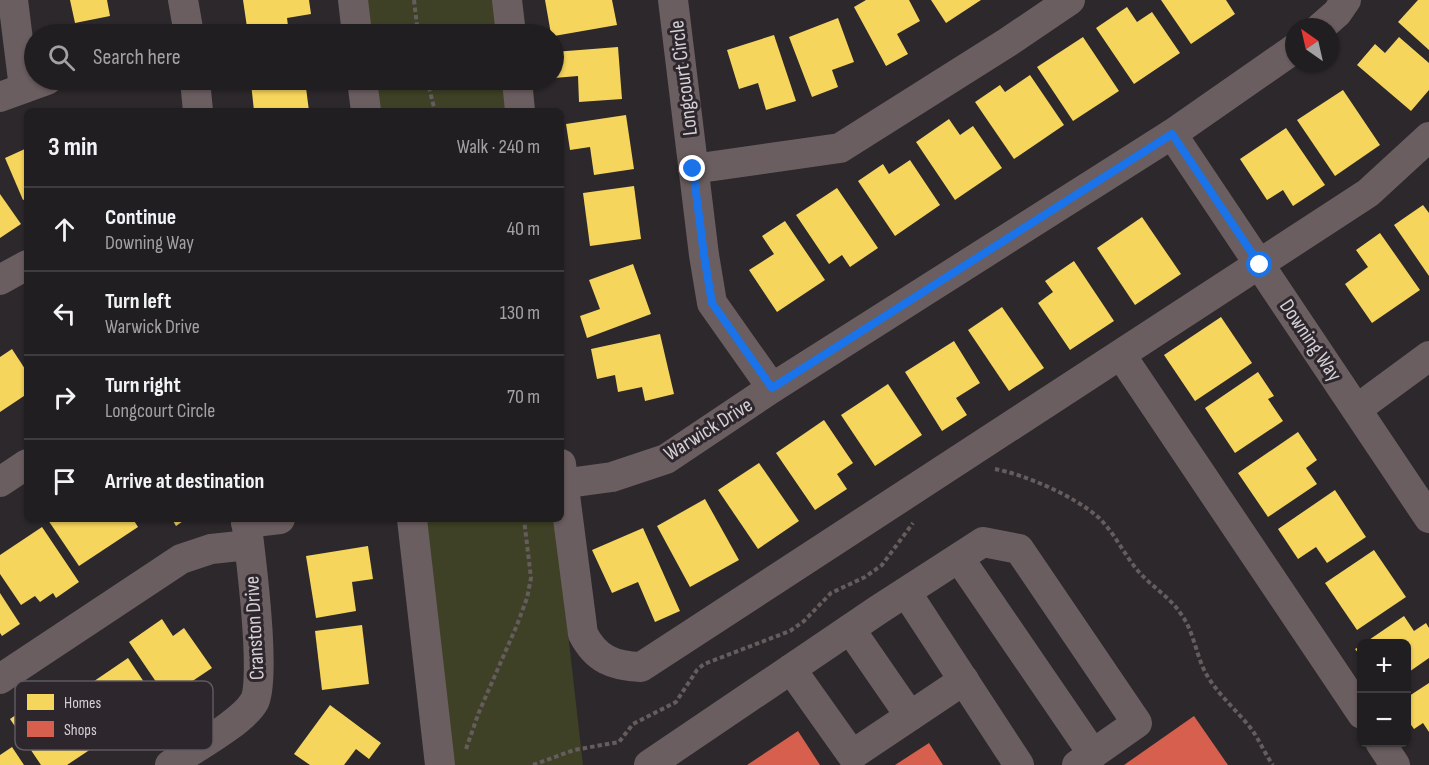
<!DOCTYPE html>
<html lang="en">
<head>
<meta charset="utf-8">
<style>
	:root { --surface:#211e21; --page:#29272a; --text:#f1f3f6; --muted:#a2a2a5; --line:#3e3c3f }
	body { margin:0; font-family:"Sofia Sans Condensed",sans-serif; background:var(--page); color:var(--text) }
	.controls { position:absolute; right:18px; bottom:18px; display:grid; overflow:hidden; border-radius:9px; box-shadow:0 2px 4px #0004 }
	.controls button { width:54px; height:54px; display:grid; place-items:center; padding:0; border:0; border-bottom:2px solid var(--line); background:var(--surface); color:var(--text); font:30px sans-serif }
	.compass { position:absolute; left:1285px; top:18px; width:54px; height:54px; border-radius:50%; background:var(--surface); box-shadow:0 2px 4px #0004; rotate:326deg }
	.stop { position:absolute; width:18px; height:18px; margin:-14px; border:4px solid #1a73e8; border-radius:50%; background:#fff }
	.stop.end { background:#1a73e8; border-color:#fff; box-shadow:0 2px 6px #0008 }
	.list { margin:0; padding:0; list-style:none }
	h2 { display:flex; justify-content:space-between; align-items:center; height:78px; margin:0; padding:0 24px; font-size:26px }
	h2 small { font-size:20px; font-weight:400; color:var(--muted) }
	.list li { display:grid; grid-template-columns:39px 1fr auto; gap:18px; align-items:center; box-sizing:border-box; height:84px; padding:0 24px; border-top:2px solid var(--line) }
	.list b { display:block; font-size:22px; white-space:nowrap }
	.list p { margin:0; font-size:20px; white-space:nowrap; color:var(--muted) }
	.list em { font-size:20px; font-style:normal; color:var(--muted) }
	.icon { flex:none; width:33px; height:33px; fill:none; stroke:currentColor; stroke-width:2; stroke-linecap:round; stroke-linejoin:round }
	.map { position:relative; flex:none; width:1429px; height:765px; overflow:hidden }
	.search { position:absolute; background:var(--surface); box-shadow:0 2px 4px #0004; left:24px; top:24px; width:540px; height:66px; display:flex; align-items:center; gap:15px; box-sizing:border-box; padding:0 21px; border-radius:33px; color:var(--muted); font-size:22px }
	.panel { position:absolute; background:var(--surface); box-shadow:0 2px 4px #0004; left:24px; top:108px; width:540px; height:414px; border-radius:9px }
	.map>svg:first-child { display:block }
	.green { fill:#3e4126 }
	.homes { fill:#f6d55c }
	.shops { fill:#d6604d }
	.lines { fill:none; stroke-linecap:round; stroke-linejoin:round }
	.path { stroke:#655c5d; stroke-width:4; stroke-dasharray:4.5 3; stroke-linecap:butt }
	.minor { stroke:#6b5e60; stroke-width:30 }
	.route { stroke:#1a73e8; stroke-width:8 }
	.labels { text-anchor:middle; stroke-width:6; stroke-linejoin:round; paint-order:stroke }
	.street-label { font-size:21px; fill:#d5d0d4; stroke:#2d272d }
	.key { fill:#2d272d; stroke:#5f5a5f; stroke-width:1.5 }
	.key-label { font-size:16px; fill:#d5d0d4 }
</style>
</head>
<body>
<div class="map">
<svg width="1429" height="765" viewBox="0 0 1429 765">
	<rect width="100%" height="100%" fill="#2c282c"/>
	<g class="green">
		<polygon points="361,0 496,0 500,34 365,34"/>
		<polygon points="370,80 505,80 509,111 373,111"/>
		<polygon points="419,519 555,519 583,765 447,765"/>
	</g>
	<g class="homes">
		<polygon points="70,0 107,0 110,16 75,23"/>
		<polygon points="243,0 309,0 311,14 287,18 289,34 248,34"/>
		<polygon points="545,0 612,0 617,25 554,36 551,34"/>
		<polygon points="866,0 909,0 920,21 897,34 908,54 886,66 854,7"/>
		<polygon points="931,0 981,0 946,23"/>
		<polygon points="1161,0 1226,0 1235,14 1191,44"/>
		<polygon points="1418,0 1429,0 1429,50 1398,22"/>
		<polygon points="1127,7 1137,22 1152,12 1180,53 1134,84 1096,28"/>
		<polygon points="838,18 854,62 832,70 838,87 812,97 789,37"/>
		<polygon points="774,35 796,101 766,110 758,83 739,89 727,50"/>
		<polygon points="1083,37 1119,91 1073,121 1037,67"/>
		<polygon points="1399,37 1429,63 1429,90 1411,111 1357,65 1375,44 1385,53"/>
		<polygon points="618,47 622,99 579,102 578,76 554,78 554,52"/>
		<polygon points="1030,75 1064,125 1014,159 975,102 1000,85 1005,92"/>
		<polygon points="264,80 305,80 309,111 254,111 251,83 265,81"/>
		<polygon points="1343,90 1380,145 1335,176 1297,120"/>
		<polygon points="626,115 634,169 594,175 590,147 570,150 566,124"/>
		<polygon points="949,119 960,135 973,126 1002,168 955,200 916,142"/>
		<polygon points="1286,128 1325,185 1293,206 1283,190 1267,200 1240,159"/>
		<polygon points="27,148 27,198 23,200 5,158"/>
		<polygon points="910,160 940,205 895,236 858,181 883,164 889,174"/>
		<polygon points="634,186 641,239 590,246 583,193"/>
		<polygon points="837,188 878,248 850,267 842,255 829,264 796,215"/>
		<polygon points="0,194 21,224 0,238"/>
		<polygon points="1423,205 1429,213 1429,276 1394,225"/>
		<polygon points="1142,217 1181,274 1135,305 1097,248"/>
		<polygon points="785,221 825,280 777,312 749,270 774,254 762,236"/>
		<polygon points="1380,233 1420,290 1372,323 1345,284 1368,267 1356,250"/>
		<polygon points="1074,261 1114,321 1070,350 1038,303 1053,292 1045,281"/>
		<polygon points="633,264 651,314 587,338 580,316 600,309 589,280"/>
		<polygon points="1002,307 1044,368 1009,391 968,330"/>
		<polygon points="1221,317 1252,363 1195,401 1164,355"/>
		<polygon points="660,334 674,394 645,401 642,387 618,392 615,375 597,379 591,349"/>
		<polygon points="954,341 980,383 956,398 967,415 942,431 905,372"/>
		<polygon points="12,349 27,372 27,394 0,412 0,357"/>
		<polygon points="1258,372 1274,396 1268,399 1283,421 1235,453 1205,408"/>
		<polygon points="888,384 922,435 875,466 841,415"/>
		<polygon points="824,420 853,463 837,474 847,489 815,510 776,453"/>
		<polygon points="1298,432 1317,460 1306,468 1317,484 1268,517 1238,473"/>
		<polygon points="759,463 799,521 758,549 718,490"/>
		<polygon points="1335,490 1366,537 1327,563 1316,547 1298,559 1278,529"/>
		<polygon points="705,499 739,560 690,587 657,526"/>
		<polygon points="50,519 133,519 138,527 79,566 48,520"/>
		<polygon points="172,519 186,519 176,526"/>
		<polygon points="42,527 79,582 56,598 53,593 40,602 35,596 21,605 0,574 0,555"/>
		<polygon points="643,528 680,611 655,622 638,582 612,593 592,550"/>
		<polygon points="368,546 373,579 352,582 356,611 316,618 306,556"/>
		<polygon points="1374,550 1406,597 1357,630 1325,583"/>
		<polygon points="0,593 20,624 2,636 0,633"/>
		<polygon points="1404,616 1414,631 1426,623 1429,628 1429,658 1406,674 1406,644 1363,644"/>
		<polygon points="162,619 173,636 184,628 212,668 167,698 129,642"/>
		<polygon points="362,625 369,684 322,690 315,631"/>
		<polygon points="1362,645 1362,658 1355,649"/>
		<polygon points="128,658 158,703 122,727 115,717 101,726 78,692"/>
		<polygon points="1429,683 1429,732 1423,723 1414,729 1406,718 1406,698"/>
		<polygon points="46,694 60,714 71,706 97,745 67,765 41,765 10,719"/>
		<polygon points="330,705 381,743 369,759 356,749 344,765 310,765 294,754"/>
		<polygon points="12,747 24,765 0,765 0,755"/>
	</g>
	<g class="shops">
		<polygon points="1194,716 1228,765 1124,765"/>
		<polygon points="798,731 820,765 747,765"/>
		<polygon points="929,743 943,765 895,765"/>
	</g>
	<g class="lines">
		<g class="path">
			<polyline points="414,0 418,34"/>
			<polyline points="427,80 435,111"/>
			<path d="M995 469C1026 475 1074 496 1098 517 1115 533 1124 555 1139 572 1152 587 1170 597 1181 614 1195 633 1196 658 1208 677 1219 695 1236 710 1249 726 1259 738 1264 753 1273 765"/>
			<polyline points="466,749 479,712 517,625 527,598 531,578 524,519"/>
			<polyline points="533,765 574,750 619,742 633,724 676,702 697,670 704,664 790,631 804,621 831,593 865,577 882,565 913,523"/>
		</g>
		<g class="minor">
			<polyline points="13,0 24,88"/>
			<polyline points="183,0 189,34"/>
			<polyline points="353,0 357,34"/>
			<polyline points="507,0 511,34"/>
			<polyline points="673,0 704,255 712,303 772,388"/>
			<polyline points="1321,27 1337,13 1346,0"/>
			<polyline points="195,80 198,111"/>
			<polyline points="362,80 366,111"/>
			<polyline points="517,80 520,111"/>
			<polyline points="0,97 47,80"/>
			<polyline points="1172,134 1429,518"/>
			<polyline points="693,169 840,148 1008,42 1070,0"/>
			<polyline points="0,280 27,265"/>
			<polyline points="1121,355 1362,714"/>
			<polyline points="1357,409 1429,356"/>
			<path d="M561 464 583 634C596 659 613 666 641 667L1368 193 1429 137"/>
			<polyline points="0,482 27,464"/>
			<polyline points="561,484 612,477 666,459 772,388 1172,134 1294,49"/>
			<polyline points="412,519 440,765"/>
			<polyline points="246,523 280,519"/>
			<polyline points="959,558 1093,754"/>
			<polyline points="906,592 1019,765"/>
			<polyline points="850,629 910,716"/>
			<polyline points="791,669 852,755 964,680"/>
			<polyline points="0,679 181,559 211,549 249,545"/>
			<polyline points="1380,742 1395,765"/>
			<path d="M170 765C191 750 242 723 254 702 267 681 250 550 246 519"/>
			<polyline points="649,765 878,610 983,542 1019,549 1137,723 1077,765"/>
		</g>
	</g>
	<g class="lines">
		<polyline class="route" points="693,169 704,255 712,303 772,388 1172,134 1260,265"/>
	</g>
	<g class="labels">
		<g class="street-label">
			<text transform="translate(683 78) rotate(-97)" y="7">Longcourt Circle</text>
			<text transform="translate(1311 340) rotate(56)" y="7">Downing Way</text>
			<text transform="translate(708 429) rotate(-32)" y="7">Warwick Drive</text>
			<text transform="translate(254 628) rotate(-93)" y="7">Cranston Drive</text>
		</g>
	</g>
	<rect x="15" y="681" width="198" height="69" rx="9" class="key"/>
	<rect x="27" y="694" width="27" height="16" fill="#f6d55c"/>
	<rect x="27" y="721" width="27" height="16" fill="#d6604d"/>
	<g class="key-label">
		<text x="64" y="708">Homes</text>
		<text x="64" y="735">Shops</text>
	</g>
</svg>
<div class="controls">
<button>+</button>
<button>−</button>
</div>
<svg class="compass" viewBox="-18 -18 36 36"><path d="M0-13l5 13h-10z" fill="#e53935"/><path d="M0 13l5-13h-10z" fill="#a2a2a5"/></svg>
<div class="stop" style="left:1260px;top:265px"></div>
<div class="stop end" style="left:693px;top:169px"></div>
<div class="search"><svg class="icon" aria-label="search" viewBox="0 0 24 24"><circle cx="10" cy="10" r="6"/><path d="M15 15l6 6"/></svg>Search here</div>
<section class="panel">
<h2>3 min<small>Walk · 240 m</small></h2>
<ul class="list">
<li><svg class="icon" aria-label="ahead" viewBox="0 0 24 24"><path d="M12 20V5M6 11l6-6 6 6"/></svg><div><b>Continue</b><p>Downing Way</p></div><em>40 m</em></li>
<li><svg class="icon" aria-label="left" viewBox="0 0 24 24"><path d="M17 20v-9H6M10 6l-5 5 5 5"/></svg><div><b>Turn left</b><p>Warwick Drive</p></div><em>130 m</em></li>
<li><svg class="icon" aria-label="right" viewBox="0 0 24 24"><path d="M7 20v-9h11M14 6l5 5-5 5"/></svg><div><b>Turn right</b><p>Longcourt Circle</p></div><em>70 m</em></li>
<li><svg class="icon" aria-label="arrive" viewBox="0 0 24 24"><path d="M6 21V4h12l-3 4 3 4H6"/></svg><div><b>Arrive at destination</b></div></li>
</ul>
</section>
</div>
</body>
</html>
